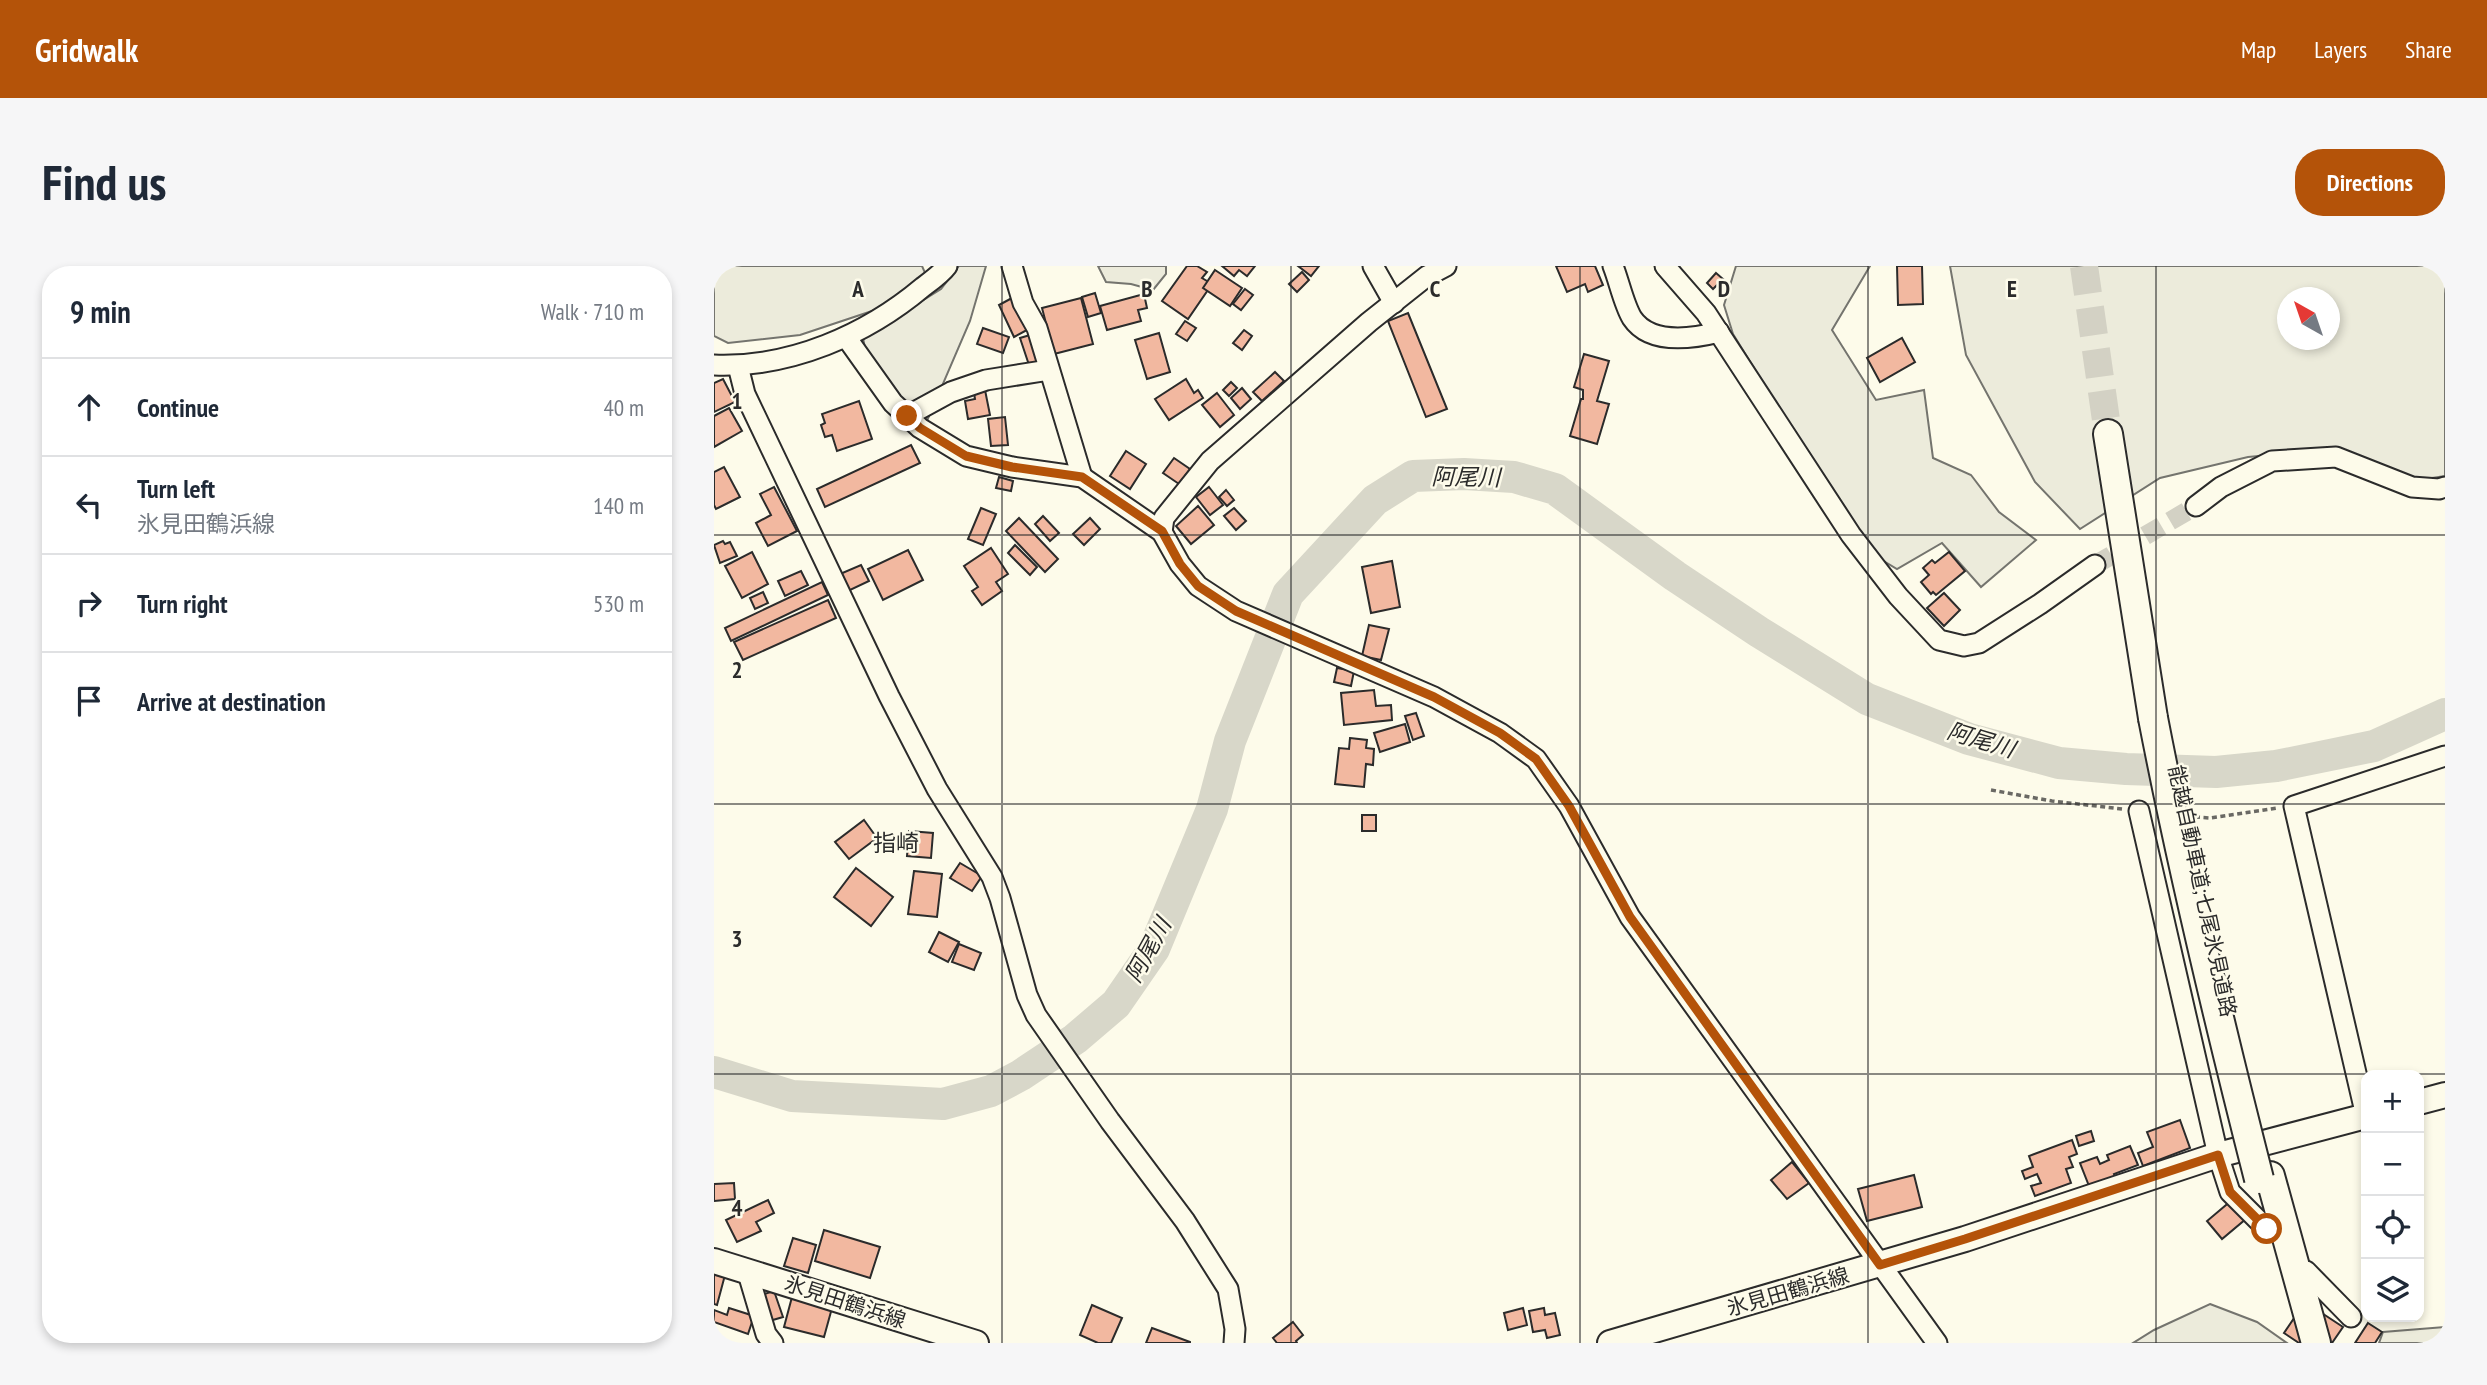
<!DOCTYPE html>
<html lang="en">
<head>
<meta charset="utf-8">
<style>
	:root { --surface:#fff; --page:#f6f6f7; --text:#1f2937; --muted:#747a83; --line:#e0e1e3; --accent:#b45309 }
	body { margin:0; font-family:"PT Sans Narrow","Noto Sans JP",sans-serif; background:var(--page); color:var(--text) }
	.controls { position:absolute; right:21px; bottom:21px; display:grid; overflow:hidden; border-radius:14px; box-shadow:0 4px 10px #0003 }
	.controls button { width:63px; height:63px; display:grid; place-items:center; padding:0; border:0; border-bottom:2px solid var(--line); background:var(--surface); color:var(--text); font:35px sans-serif }
	.compass { position:absolute; left:1563px; top:21px; width:63px; height:63px; border-radius:50%; background:var(--surface); box-shadow:0 4px 10px #0003; rotate:320deg }
	.stop { position:absolute; width:21px; height:21px; margin:-16px; border:5px solid #b45309; border-radius:50%; background:#fff }
	.stop.end { background:#b45309; border-color:#fff; box-shadow:0 2px 7px #0008 }
	.list { margin:0; padding:0; list-style:none }
	h2 { display:flex; justify-content:space-between; align-items:center; height:91px; margin:0; padding:0 28px; font-size:30px }
	h2 small { font-size:23px; font-weight:400; color:var(--muted) }
	.list li { display:grid; grid-template-columns:46px 1fr auto; gap:21px; align-items:center; box-sizing:border-box; height:98px; padding:0 28px; border-top:2px solid var(--line) }
	.list b { display:block; font-size:26px; white-space:nowrap }
	.list p { margin:0; font-size:23px; white-space:nowrap; color:var(--muted) }
	.list em { font-size:23px; font-style:normal; color:var(--muted) }
	.icon { flex:none; width:38px; height:38px; fill:none; stroke:currentColor; stroke-width:2; stroke-linecap:round; stroke-linejoin:round }
	.map { position:relative; flex:none; width:1731px; height:1077px; overflow:hidden; border-radius:28px }
	header { display:flex; align-items:center; gap:42px; box-sizing:border-box; height:98px; padding:0 35px; background:var(--accent); color:#fff }
	header strong { font-size:33px }
	nav { display:flex; gap:38px; margin-inline-start:auto; font-size:24px }
	.intro { display:flex; align-items:center; justify-content:space-between; box-sizing:border-box; height:168px; padding:0 42px }
	h1 { margin:0; font-size:49px }
	.button { padding:18px 32px; border-radius:28px; background:var(--accent); color:#fff; font-size:24px; font-weight:700 }
	main { display:flex; gap:42px; padding:0 42px }
	aside { flex:1; background:var(--surface); border-radius:28px; box-shadow:0 4px 10px #0003 }
	.map>svg:first-child { display:block }
	.green { fill:#ecebdb; stroke:#74746e; stroke-width:2; fill-rule:evenodd }
	.lines { fill:none; stroke-linecap:round; stroke-linejoin:round }
	.river { stroke:#d8d7c9; stroke-width:32 }
	.building { fill:#f2b8a0; stroke:#2b2b2b; stroke-width:2 }
	.minor-tunnel { stroke:#d3d1c4; stroke-width:19; stroke-dasharray:19 10; stroke-linecap:butt }
	.highway-tunnel { stroke:#d3d1c4; stroke-width:28; stroke-dasharray:28 14; stroke-linecap:butt }
	.minor-casing { stroke:#2b2b2b; stroke-width:23 }
	.major-casing { stroke:#2b2b2b; stroke-width:28 }
	.highway-casing { stroke:#2b2b2b; stroke-width:32 }
	.path { stroke:#6a6964; stroke-width:3.5; stroke-dasharray:5 3.5; stroke-linecap:butt }
	.minor { stroke:#fdfbea; stroke-width:19 }
	.major { stroke:#fdfbea; stroke-width:24 }
	.highway { stroke:#fdfbea; stroke-width:28 }
	.highway-bridge-casing { stroke:#2b2b2b; stroke-width:32; stroke-linecap:butt }
	.highway-bridge { stroke:#fdfbea; stroke-width:28 }
	.route { stroke:#b45309; stroke-width:9 }
	.grid { fill:none; stroke:#2b2b2b; stroke-width:2; stroke-opacity:0.55 }
	.labels { text-anchor:middle; stroke-width:5; stroke-linejoin:round; paint-order:stroke }
	.street-label { font-size:21px; fill:#2b2b2b; stroke:#fdfbea }
	.water-label { font-size:23px; font-style:italic; fill:#2b2b2b; stroke:#fdfbea }
	.neighbourhood-label { font-size:23px; fill:#2b2b2b; stroke:#fdfbea }
	.grid-label { font-size:23px; text-anchor:middle; font-weight:bold; fill:#2b2b2b; stroke:#fdfbea; stroke-width:5; stroke-linejoin:round; paint-order:stroke }
</style>
</head>
<body>
<header>
<strong>Gridwalk</strong>
<nav><a>Map</a><a>Layers</a><a>Share</a></nav>
</header>
<div class="intro"><h1>Find us</h1><a class="button">Directions</a></div>
<main>
<aside>
<h2>9 min<small>Walk · 710 m</small></h2>
<ul class="list">
<li><svg class="icon" aria-label="ahead" viewBox="0 0 24 24"><path d="M12 20V5M6 11l6-6 6 6"/></svg><div><b>Continue</b></div><em>40 m</em></li>
<li><svg class="icon" aria-label="left" viewBox="0 0 24 24"><path d="M17 20v-9H6M10 6l-5 5 5 5"/></svg><div><b>Turn left</b><p>氷見田鶴浜線</p></div><em>140 m</em></li>
<li><svg class="icon" aria-label="right" viewBox="0 0 24 24"><path d="M7 20v-9h11M14 6l5 5-5 5"/></svg><div><b>Turn right</b></div><em>530 m</em></li>
<li><svg class="icon" aria-label="arrive" viewBox="0 0 24 24"><path d="M6 21V4h12l-3 4 3 4H6"/></svg><div><b>Arrive at destination</b></div></li>
</ul>
</aside>
<div class="map">
<svg width="1731" height="1077" viewBox="0 0 1731 1077">
	<rect width="100%" height="100%" fill="#fdfbea"/>
	<g class="green">
		<polygon points="0,0 208,0 212,9 164,43 86,69 14,77 0,70"/>
		<polygon points="245,0 272,0 256,55 213,155 177,127 152,87 149,72 227,23"/>
		<polygon points="384,0 452,0 452,8 439,24 417,18 392,16"/>
		<polygon points="1022,0 1156,0 1118,64 1162,134 1210,124 1219,192 1257,209 1285,246 1322,274 1267,321 1228,277 1183,303 1163,291 1077,162 1019,68 1010,39"/>
		<path d="M1236 0H1731V210L1705 214 1620 183 1534 191 1446 212 1366 263 1321 216 1252 89ZM1574 32H1616V74H1574Z"/>
		<polygon points="1496,1038 1543,1056 1573,1077 1419,1077 1440,1064"/>
		<polygon points="1731,1061 1731,1077 1665,1077 1669,1066"/>
	</g>
	<g class="lines">
		<polyline class="river" points="0,806 78,830 229,838 277,825 307,809 361,773 402,738 440,683 498,543 516,475 574,328 661,234 699,210 750,208 800,211 841,223 961,310 1045,366 1153,433 1255,473 1345,497 1412,503 1502,506 1562,500 1660,480 1731,448"/>
	</g>
	<g class="building">
		<polygon points="473,0 483,0 493,6 488,12 498,18 474,53 448,35"/>
		<polygon points="508,0 541,0 533,10 525,4 520,10"/>
		<polygon points="584,0 605,0 597,10"/>
		<polygon points="842,0 881,0 889,19 874,26 871,18 853,26"/>
		<polygon points="1183,0 1208,0 1209,38 1184,39"/>
		<polygon points="501,4 528,22 516,40 489,22"/>
		<polygon points="588,6 595,14 583,26 575,18"/>
		<polygon points="1002,7 1009,13 999,23 993,17"/>
		<polygon points="531,23 539,29 527,44 519,38"/>
		<polygon points="381,27 387,47 374,51 368,31"/>
		<polygon points="430,28 433,42 424,44 427,55 393,64 386,40"/>
		<polygon points="298,32 313,64 300,71 285,39"/>
		<polygon points="367,32 379,78 340,88 328,42"/>
		<polygon points="694,47 733,143 712,151 674,55"/>
		<polygon points="471,55 482,62 473,75 462,68"/>
		<polygon points="269,62 295,71 289,87 263,78"/>
		<polygon points="530,64 538,70 528,84 519,77"/>
		<polygon points="445,67 456,106 433,113 421,74"/>
		<polygon points="316,69 325,99 316,102 306,72"/>
		<polygon points="1188,72 1201,96 1166,116 1153,92"/>
		<polygon points="870,88 895,95 883,135 895,138 883,178 856,170 867,133 869,133 869,124 860,121"/>
		<polygon points="561,106 570,115 548,135 539,126"/>
		<polygon points="9,113 21,136 0,146 0,117"/>
		<polygon points="472,113 480,127 484,124 489,132 455,154 441,133"/>
		<polygon points="517,116 523,122 515,130 509,124"/>
		<polygon points="528,122 537,133 526,143 517,132"/>
		<polygon points="271,124 276,149 254,153 251,135 261,133 260,127"/>
		<polygon points="503,127 520,149 506,161 488,139"/>
		<polygon points="145,135 158,173 123,185 118,169 111,171 107,159 111,157 108,148"/>
		<polygon points="15,142 28,165 0,181 0,150"/>
		<polygon points="291,151 294,179 277,180 274,153"/>
		<polygon points="197,179 206,197 111,241 103,223"/>
		<polygon points="412,185 432,198 416,223 396,210"/>
		<polygon points="460,192 476,203 465,218 449,207"/>
		<polygon points="10,201 26,231 2,243 0,239 0,206"/>
		<polygon points="285,211 299,215 297,225 282,222"/>
		<polygon points="60,221 83,265 54,280 42,257 57,249 46,228"/>
		<polygon points="495,221 509,239 496,249 482,231"/>
		<polygon points="512,224 520,234 513,240 505,231"/>
		<polygon points="484,240 500,259 477,278 462,260"/>
		<polygon points="267,242 282,248 269,279 254,273"/>
		<polygon points="520,242 532,255 522,264 510,250"/>
		<polygon points="329,250 345,267 336,275 321,258"/>
		<polygon points="305,252 344,293 331,306 292,265"/>
		<polygon points="376,252 386,263 370,279 359,268"/>
		<polygon points="9,275 11,278 16,276 23,290 6,297 0,279"/>
		<polygon points="301,279 323,301 316,309 294,287"/>
		<polygon points="277,282 294,308 282,316 288,325 268,339 258,325 264,321 250,300"/>
		<polygon points="194,284 209,314 169,334 154,303"/>
		<polygon points="38,286 54,318 28,332 11,300"/>
		<polygon points="1235,286 1251,305 1222,329 1219,326 1217,328 1207,316 1215,309 1209,302 1218,294 1221,297"/>
		<polygon points="678,295 686,341 657,347 648,301"/>
		<polygon points="147,299 155,315 134,325 126,308"/>
		<polygon points="87,305 94,319 71,330 64,315"/>
		<polygon points="108,316 114,329 17,375 11,362"/>
		<polygon points="49,326 54,337 41,343 36,332"/>
		<polygon points="1230,327 1246,344 1230,360 1213,342"/>
		<polygon points="114,334 122,352 29,394 20,376"/>
		<polygon points="655,359 675,363 667,394 648,390"/>
		<polygon points="623,402 640,405 637,420 620,416"/>
		<polygon points="660,424 662,440 677,439 678,454 630,459 627,427"/>
		<polygon points="702,447 710,470 699,474 691,450"/>
		<polygon points="691,458 696,476 666,486 660,467"/>
		<polygon points="636,472 653,474 652,482 660,483 659,499 652,498 650,521 621,518 625,482 635,483"/>
		<rect x="648" y="549" width="14" height="16"/>
		<polygon points="150,554 163,572 135,593 121,576"/>
		<polygon points="195,565 219,567 217,592 193,590"/>
		<polygon points="246,597 268,610 258,625 236,612"/>
		<polygon points="142,602 179,631 157,660 120,631"/>
		<polygon points="200,605 228,608 223,651 194,648"/>
		<polygon points="225,666 245,676 234,696 215,686"/>
		<polygon points="245,678 267,687 260,704 238,696"/>
		<polygon points="1466,854 1476,882 1429,900 1424,887 1439,881 1433,866"/>
		<polygon points="1377,865 1380,875 1365,880 1362,870"/>
		<polygon points="1358,874 1363,888 1355,891 1359,901 1352,903 1357,917 1321,930 1317,920 1327,917 1323,908 1311,913 1308,905 1319,901 1315,890"/>
		<polygon points="1416,880 1424,899 1400,908 1403,915 1377,925 1366,897 1383,891 1386,898 1395,894 1393,889"/>
		<polygon points="1078,896 1095,917 1073,933 1057,914"/>
		<polygon points="1200,909 1208,941 1153,955 1144,923"/>
		<polygon points="20,917 21,933 0,935 0,918"/>
		<polygon points="54,934 60,947 42,956 47,965 23,976 12,954"/>
		<polygon points="1518,934 1533,952 1508,973 1493,955"/>
		<polygon points="110,964 166,981 156,1012 101,995"/>
		<polygon points="79,972 102,979 94,1007 70,1000"/>
		<polygon points="0,1006 11,1009 3,1039 0,1038"/>
		<polygon points="60,1025 69,1051 52,1056 44,1030"/>
		<polygon points="78,1031 118,1042 110,1071 70,1061"/>
		<polygon points="1591,1036 1629,1061 1618,1077 1585,1077 1570,1067"/>
		<polygon points="378,1039 408,1052 397,1077 384,1077 366,1069"/>
		<polygon points="15,1042 40,1050 34,1068 0,1056 0,1044 13,1049"/>
		<polygon points="809,1042 813,1059 794,1064 790,1047"/>
		<polygon points="830,1042 831,1049 841,1047 846,1069 833,1072 831,1064 819,1066 815,1045"/>
		<polygon points="579,1056 589,1069 582,1075 583,1077 563,1077 559,1072"/>
		<polygon points="1654,1057 1668,1066 1661,1077 1641,1077"/>
		<polygon points="438,1062 476,1076 476,1077 432,1077"/>
	</g>
	<g class="lines">
		<polyline class="minor-tunnel" points="1381,299 1482,240"/>
		<polyline class="highway-tunnel" points="1370,0 1394,168"/>
		<defs>
			<g id="minor">
				<polyline points="298,0 309,37 323,62 368,211"/>
				<polyline points="659,0 680,37"/>
				<path d="M899 0C905 15 910 39 918 52 936 79 977 73 1005 66"/>
				<polyline points="951,0 992,47 1137,269 1184,330 1225,374 1250,380 1265,377 1326,338 1381,299"/>
				<polyline points="132,71 179,137 206,162 252,190 298,201 368,211 448,266 466,298 484,320 522,345 720,431 786,467 822,493 855,540 916,651 1223,1077"/>
				<path d="M0 99C76 102 152 69 209 21 217 15 227 8 233 0"/>
				<polyline points="24,100 31,128 175,430 223,523 278,611 286,632 313,729 322,749 396,855 471,955 514,1023 521,1063 520,1077"/>
				<polyline points="193,150 237,126 272,114 335,104"/>
				<polyline points="1482,240 1507,221 1558,195 1622,191 1698,221 1725,223 1731,221"/>
				<polyline points="448,266 450,252 496,195 655,56 713,10 732,0"/>
				<polyline points="1425,545 1504,889 1516,926 1553,963"/>
				<polyline points="1652,850 1580,540 1731,490"/>
				<polyline points="33,1004 52,1068 59,1077"/>
				<polyline points="1592,1005 1637,1051"/>
			</g>
			<g id="major">
				<polyline points="1705,836 1731,829"/>
				<polyline points="0,995 262,1077"/>
				<polyline points="896,1077 1251,973 1504,889 1652,850"/>
			</g>
			<g id="highway">
				<polyline points="1394,168 1439,452"/>
				<polyline points="1556,910 1602,1077"/>
			</g>
		</defs>
		<use href="#minor" class="minor-casing"/>
		<use href="#major" class="major-casing"/>
		<use href="#highway" class="highway-casing"/>
		<g class="path">
			<polyline points="1277,524 1338,535 1408,543"/>
			<polyline points="1481,551 1496,552 1564,542"/>
		</g>
		<use href="#minor" class="minor"/>
		<use href="#major" class="major"/>
		<use href="#highway" class="highway"/>
		<defs>
			<path id="highway-bridge" d="M1439 452C1469 607 1506 760 1545 913"/>
		</defs>
		<use href="#highway-bridge" class="highway-bridge-casing"/>
		<use href="#highway-bridge" class="highway-bridge"/>
	</g>
	<g class="lines">
		<polyline class="route" points="193,150 206,162 252,190 298,201 368,211 448,265 466,298 484,320 522,345 720,431 786,467 822,493 855,540 916,651 1166,999 1251,973 1504,889 1516,926 1553,963"/>
	</g>
	<path class="grid" d="M288 0V1077M577 0V1077M866 0V1077M1154 0V1077M1442 0V1077M0 269H1731M0 538H1731M0 808H1731"/>
	<g class="labels">
		<g class="street-label">
			<text transform="translate(1488 625) rotate(78)" y="7">能越自動車道;七尾氷見道路</text>
			<text transform="translate(1074 1026) rotate(-16)" y="7">氷見田鶴浜線</text>
			<text transform="translate(131 1036) rotate(18)" y="7">氷見田鶴浜線</text>
		</g>
		<g class="water-label">
			<text transform="translate(752 211) rotate(1)" y="8">阿尾川</text>
			<text transform="translate(1267 474) rotate(17)" y="8">阿尾川</text>
			<text transform="translate(434 684) rotate(-61)" y="8">阿尾川</text>
		</g>
		<g class="neighbourhood-label">
			<text x="182" y="585">指崎</text>
		</g>
	</g>
	<g class="grid-label">
		<text x="144" y="31">A</text>
		<text x="433" y="31">B</text>
		<text x="721" y="31">C</text>
		<text x="1010" y="31">D</text>
		<text x="1298" y="31">E</text>
		<text x="23" y="143">1</text>
		<text x="23" y="412">2</text>
		<text x="23" y="681">3</text>
		<text x="23" y="950">4</text>
	</g>
</svg>
<div class="controls">
<button>+</button>
<button>−</button>
<button><svg class="icon" aria-label="locate" viewBox="0 0 24 24"><circle cx="12" cy="12" r="6"/><path d="M12 2v4M12 18v4M2 12h4M18 12h4"/></svg></button>
<button><svg class="icon" aria-label="layers" viewBox="0 0 24 24"><path d="M12 4l9 5-9 5-9-5zM3 14l9 5 9-5"/></svg></button>
</div>
<svg class="compass" viewBox="-18 -18 36 36"><path d="M0-13l5 13h-10z" fill="#e53935"/><path d="M0 13l5-13h-10z" fill="#747a83"/></svg>
<div class="stop" style="left:1553px;top:963px"></div>
<div class="stop end" style="left:193px;top:150px"></div>
</div>
</main>
</body>
</html>
